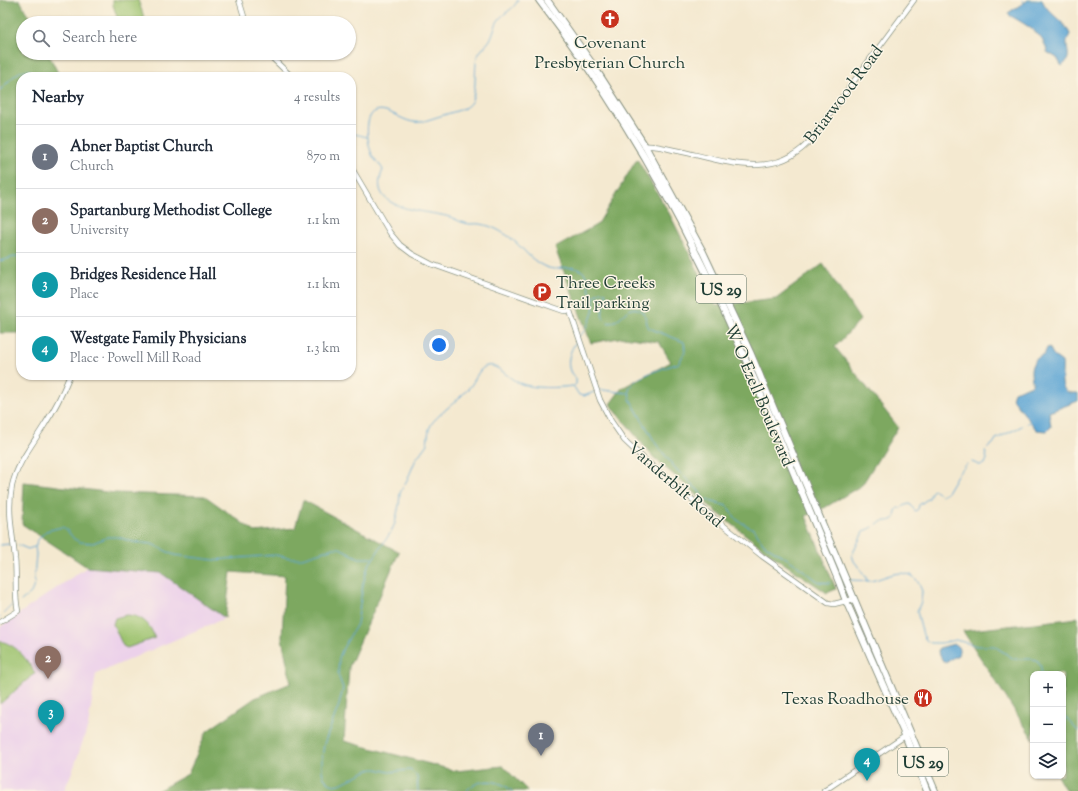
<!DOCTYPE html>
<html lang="en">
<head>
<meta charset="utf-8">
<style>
	:root { --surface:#fff; --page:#f6f6f7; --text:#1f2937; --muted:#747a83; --line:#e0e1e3; --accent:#b45309 }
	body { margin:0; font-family:"Sorts Mill Goudy",serif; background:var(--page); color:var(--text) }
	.controls { position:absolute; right:12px; bottom:12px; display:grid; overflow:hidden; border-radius:8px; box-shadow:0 1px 3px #0004 }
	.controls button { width:36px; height:36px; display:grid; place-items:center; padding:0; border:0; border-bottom:1px solid var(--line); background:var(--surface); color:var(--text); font:20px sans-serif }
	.you { position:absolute; left:439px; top:345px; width:14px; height:14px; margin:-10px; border:3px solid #fff; border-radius:50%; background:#1a73e8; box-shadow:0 0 0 6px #1a73e833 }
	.badge { display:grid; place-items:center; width:26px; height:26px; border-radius:50%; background:var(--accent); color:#fff; font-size:13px; font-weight:700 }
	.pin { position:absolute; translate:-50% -33px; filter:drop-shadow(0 1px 2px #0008) }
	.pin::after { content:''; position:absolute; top:21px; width:14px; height:12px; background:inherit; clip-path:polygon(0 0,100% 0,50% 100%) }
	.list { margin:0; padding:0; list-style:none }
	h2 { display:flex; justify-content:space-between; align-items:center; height:52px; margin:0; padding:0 16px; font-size:17px }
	h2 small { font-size:13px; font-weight:400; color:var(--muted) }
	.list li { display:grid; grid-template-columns:26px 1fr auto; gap:12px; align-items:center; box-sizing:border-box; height:64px; padding:0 16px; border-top:1px solid var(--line) }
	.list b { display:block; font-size:15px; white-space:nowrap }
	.list p { margin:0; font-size:13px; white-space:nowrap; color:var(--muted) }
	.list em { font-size:13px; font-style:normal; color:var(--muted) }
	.icon { flex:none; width:22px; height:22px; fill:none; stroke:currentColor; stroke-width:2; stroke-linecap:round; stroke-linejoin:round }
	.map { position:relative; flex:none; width:1078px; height:791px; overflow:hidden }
	.search { position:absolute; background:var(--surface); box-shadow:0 1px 3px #0004; left:16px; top:16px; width:340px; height:44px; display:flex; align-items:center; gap:10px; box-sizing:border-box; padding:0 14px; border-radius:22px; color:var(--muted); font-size:15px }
	.panel { position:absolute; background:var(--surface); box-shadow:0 1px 3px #0004; left:16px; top:72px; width:340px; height:308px; border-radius:16px }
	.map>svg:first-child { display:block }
	.built { fill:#ecd1ea }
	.green { fill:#9cc26e; stroke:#5e8051 }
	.forest { fill:#7da861; stroke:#4e724a }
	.water { fill:#5da5d4; stroke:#3e7184 }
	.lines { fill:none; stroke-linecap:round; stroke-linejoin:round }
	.stream { stroke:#5da5d4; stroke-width:1 }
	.minor-casing { stroke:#8a9382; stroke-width:6 }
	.major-casing { stroke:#8a9382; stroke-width:8 }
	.minor { stroke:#fff; stroke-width:4.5 }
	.major { stroke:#fff; stroke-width:6 }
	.labels { text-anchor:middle; stroke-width:3; stroke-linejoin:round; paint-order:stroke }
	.shield { fill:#fcf5e5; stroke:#617469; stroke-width:1 }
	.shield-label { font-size:16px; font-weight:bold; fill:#1f3d34 }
	.poi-label { font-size:17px; fill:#1f3d34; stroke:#fcf5e5 }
	.street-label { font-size:17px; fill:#1f3d34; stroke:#fcf5e5 }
</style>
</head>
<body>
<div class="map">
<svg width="1078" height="791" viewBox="0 0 1078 791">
	<rect width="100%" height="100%" fill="#fcf5e5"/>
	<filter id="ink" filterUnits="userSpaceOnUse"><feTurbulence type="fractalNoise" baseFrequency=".025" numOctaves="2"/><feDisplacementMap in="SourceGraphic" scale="8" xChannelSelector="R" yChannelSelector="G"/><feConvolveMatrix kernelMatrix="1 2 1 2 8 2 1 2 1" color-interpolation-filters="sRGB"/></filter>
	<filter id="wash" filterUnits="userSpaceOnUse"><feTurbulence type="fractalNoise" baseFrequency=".012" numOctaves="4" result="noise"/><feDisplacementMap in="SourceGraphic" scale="16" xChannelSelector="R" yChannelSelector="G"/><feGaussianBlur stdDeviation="0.9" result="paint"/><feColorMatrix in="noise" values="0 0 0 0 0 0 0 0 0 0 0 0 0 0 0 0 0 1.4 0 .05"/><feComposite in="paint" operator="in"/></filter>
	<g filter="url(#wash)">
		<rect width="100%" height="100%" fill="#f4e9d0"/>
		<polygon class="built" points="87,567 161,573 225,618 96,674 88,726 74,767 64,791 0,791 0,627"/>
		<g class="green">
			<polygon points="113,0 138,0 146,23 119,23 113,5"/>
			<path d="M126 615C142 615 150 624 155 638L127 648 123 646 113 624 115 618Z"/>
			<path d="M0 641C17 644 27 660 35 673L0 704Z"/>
		</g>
		<g class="forest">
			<polygon points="0,0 20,0 32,23 23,23 23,53 48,53 60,77 21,77 21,333 0,333"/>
			<polygon points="637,159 669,213 716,306 776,299 823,264 860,320 835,347 898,427 862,485 826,507 806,516 836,589 827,593 770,554 718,513 653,457 610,404 622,388 671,362 659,342 624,337 591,343 555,248 598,224"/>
			<polygon points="24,482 115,493 205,496 255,532 295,528 303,500 399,552 349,667 344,741 456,771 503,766 528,791 157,791 188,774 207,731 255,698 291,683 282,638 285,576 231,572 225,618 161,573 87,567 22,524"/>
			<polygon points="1078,617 1078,791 1066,791 1057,776 1063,776 1063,674 1033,674 1033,739 963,631 1070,619"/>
		</g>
		<g class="water">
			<path d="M1028 0H1042C1048 14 1064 20 1070 34 1069 37 1066 40 1067 44 1067 53 1072 58 1062 66L1061 65 1057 58 1047 52C1045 34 1023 23 1009 15L1008 13Z"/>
			<path d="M1049 347 1054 356 1062 362C1064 375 1055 395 1078 393V401L1049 412 1051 427 1047 431 1037 430 1035 428 1012 398 1014 392 1032 385C1033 381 1031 377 1031 372 1031 364 1036 357 1044 355L1047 348Z"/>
			<path d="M954 644C959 646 960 650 958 655L945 662 943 661 938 652 939 648Z"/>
		</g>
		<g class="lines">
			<g class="stream">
				<path d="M518 0C513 10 508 10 501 17 495 23 494 32 490 40 486 46 480 50 477 57 474 69 477 92 471 102 469 105 466 107 463 109L421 122C408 124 398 115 386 111 360 104 367 145 373 157 376 162 381 165 383 170 365 210 421 210 446 216 453 217 459 222 465 223 470 225 476 223 480 224 488 225 497 229 503 233 521 242 532 267 554 269"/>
				<polyline points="1022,0 1023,3"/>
				<path d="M0 90C13 78 23 60 41 77"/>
				<polyline points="351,134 355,134 367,137"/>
				<polyline points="0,261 21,255"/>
				<path d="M556 269C568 267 582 265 587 278 589 284 589 291 592 297H594C595 313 590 324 580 336"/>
				<path d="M594 297 601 292H605C610 302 598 310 604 319 615 334 627 299 641 311 647 315 645 322 649 328L684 342 685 351 679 363C666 368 634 375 629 389L630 399 656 444 676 469 699 491 702 497 706 500 727 506 737 520 755 530 763 543 768 547 791 561 819 582 830 583"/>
				<path d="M574 386 576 384C577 377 574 377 571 373 565 362 571 348 578 339"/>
				<polyline points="574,387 579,395 584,396 594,392"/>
				<polyline points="600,390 603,390 628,393"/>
				<polyline points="1027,423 1031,421"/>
				<polyline points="972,462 979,465 985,464 987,459 985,451 989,447 993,444 996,439 1022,426"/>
				<path d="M877 524C883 519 890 523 895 518L896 511 898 508C902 508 905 505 909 504L911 505 914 510 916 511 918 509 919 505 929 498C931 494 930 491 935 490L941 495 947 492 957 475 967 464"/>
				<polyline points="0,545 10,544"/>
				<polyline points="18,545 28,549 34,547"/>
				<polyline points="850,580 872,581 893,574 901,573 911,575 916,579 919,584 922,591 921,602 917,611 923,635 926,640 931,643 941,643 956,640 977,646 994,646 1014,659 1033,659 1038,661 1041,667 1041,674"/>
				<polyline points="867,581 866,577 854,561 852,555 863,532 873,527"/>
				<polyline points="21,601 31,593 35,583 34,578 36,554 35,547 37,541 46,531 62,527 66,529 74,539 80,542 93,543 108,537 118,537 133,542 152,544 174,555 214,560 275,555 291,558 302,558 334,548 340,548 359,558 372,558"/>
				<polyline points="0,617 13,604"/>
				<polyline points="1063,715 1078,731"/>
				<path d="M418 791 417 777 414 773 410 770 389 772 377 769H372L364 772 340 784 334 785 329 783 324 778 322 771V758L324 744 339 705 343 688 338 675 339 658 343 648 357 624 363 584 368 566 391 532 395 523 399 505 400 493 408 478 416 459 427 444 429 429 432 423C444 409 461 399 472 384 476 378 479 368 487 366 497 363 509 379 519 383 532 389 558 388 573 386"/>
				<path d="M466 791C479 777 499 779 512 791"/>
			</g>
		</g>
	</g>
	<g filter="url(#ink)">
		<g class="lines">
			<defs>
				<g id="minor">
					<polyline points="239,0 246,23"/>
					<polyline points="267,53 292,77"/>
					<path d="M644 146C654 145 665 148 674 150 720 159 770 182 808 143L914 0"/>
					<polyline points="351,167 390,233 400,245 412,254 431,264 535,301 564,311 570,311 600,400 611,421 624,440 645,460 723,525 762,556 828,603 834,604 854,599"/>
					<path d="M0 622 18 611C14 593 17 577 15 559 13 535 7 511 12 486 17 463 33 444 45 424 55 409 63 392 70 375"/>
					<polyline points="824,791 908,734"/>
				</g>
				<g id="major">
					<path d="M539 0C601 81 655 169 700 261 725 310 746 361 768 411 792 468 815 525 839 582L846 601 905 735 927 791"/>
					<polyline points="547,0 593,65 645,146 703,252 750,352 935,791"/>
				</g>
			</defs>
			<use href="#minor" class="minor-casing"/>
			<use href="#major" class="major-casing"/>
			<use href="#minor" class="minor"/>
			<use href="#major" class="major"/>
		</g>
	</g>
	<defs>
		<symbol id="church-disc" viewBox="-11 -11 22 22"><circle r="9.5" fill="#c8321e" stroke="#fcf5e5"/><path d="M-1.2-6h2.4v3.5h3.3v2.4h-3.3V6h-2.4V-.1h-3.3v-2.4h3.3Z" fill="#fff"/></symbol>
		<symbol id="parking-disc" viewBox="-11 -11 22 22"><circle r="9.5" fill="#c8321e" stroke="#fcf5e5"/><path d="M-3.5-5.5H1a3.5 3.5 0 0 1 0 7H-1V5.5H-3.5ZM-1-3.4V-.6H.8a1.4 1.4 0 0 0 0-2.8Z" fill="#fff"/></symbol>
		<symbol id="restaurant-disc" viewBox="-11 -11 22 22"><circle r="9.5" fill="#c8321e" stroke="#fcf5e5"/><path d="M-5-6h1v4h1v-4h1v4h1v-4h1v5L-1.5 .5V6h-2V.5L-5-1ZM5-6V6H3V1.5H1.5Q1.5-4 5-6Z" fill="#fff"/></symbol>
	</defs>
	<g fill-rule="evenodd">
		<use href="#church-disc" x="599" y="8" width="22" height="22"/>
		<use href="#parking-disc" x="531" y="281" width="22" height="22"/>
		<use href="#restaurant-disc" x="912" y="687" width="22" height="22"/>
	</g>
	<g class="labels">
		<g class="shield">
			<rect x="696" y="275" width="50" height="28" rx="3"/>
			<rect x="898" y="748" width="50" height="28" rx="3"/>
		</g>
		<g class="shield-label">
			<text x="721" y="295">US 29</text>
			<text x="923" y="768">US 29</text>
		</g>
		<g class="poi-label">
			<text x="610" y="48">Covenant<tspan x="610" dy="20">Presbyterian Church</tspan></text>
			<text x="556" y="288" text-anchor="start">Three Creeks<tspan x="556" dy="20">Trail parking</tspan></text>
			<text x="909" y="704" text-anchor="end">Texas Roadhouse</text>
		</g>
		<g class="street-label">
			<text transform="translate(843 94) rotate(-53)" y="6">Briarwood Road</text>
			<text transform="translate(760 395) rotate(67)" y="6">W O Ezell Boulevard</text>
			<text transform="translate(676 484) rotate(41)" y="6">Vanderbilt Road</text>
		</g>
	</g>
</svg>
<div class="controls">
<button>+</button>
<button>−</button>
<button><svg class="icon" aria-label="layers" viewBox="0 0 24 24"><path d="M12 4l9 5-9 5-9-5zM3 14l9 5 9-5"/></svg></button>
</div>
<div class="you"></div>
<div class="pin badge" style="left:541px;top:756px;background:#6b7280">1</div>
<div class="pin badge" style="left:48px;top:679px;background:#8d6e63">2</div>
<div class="pin badge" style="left:51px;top:733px;background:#0f9aa8">3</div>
<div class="pin badge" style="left:867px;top:781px;background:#0f9aa8">4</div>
<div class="search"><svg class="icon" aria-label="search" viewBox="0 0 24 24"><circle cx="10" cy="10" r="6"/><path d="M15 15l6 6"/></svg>Search here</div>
<section class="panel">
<h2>Nearby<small>4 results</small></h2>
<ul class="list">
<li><span class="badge" style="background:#6b7280">1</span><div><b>Abner Baptist Church</b><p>Church</p></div><em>870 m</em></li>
<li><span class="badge" style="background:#8d6e63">2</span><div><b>Spartanburg Methodist College</b><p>University</p></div><em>1.1 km</em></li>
<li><span class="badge" style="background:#0f9aa8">3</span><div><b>Bridges Residence Hall</b><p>Place</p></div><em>1.1 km</em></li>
<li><span class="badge" style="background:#0f9aa8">4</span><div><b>Westgate Family Physicians</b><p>Place · Powell Mill Road</p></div><em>1.3 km</em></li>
</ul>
</section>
</div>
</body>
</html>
